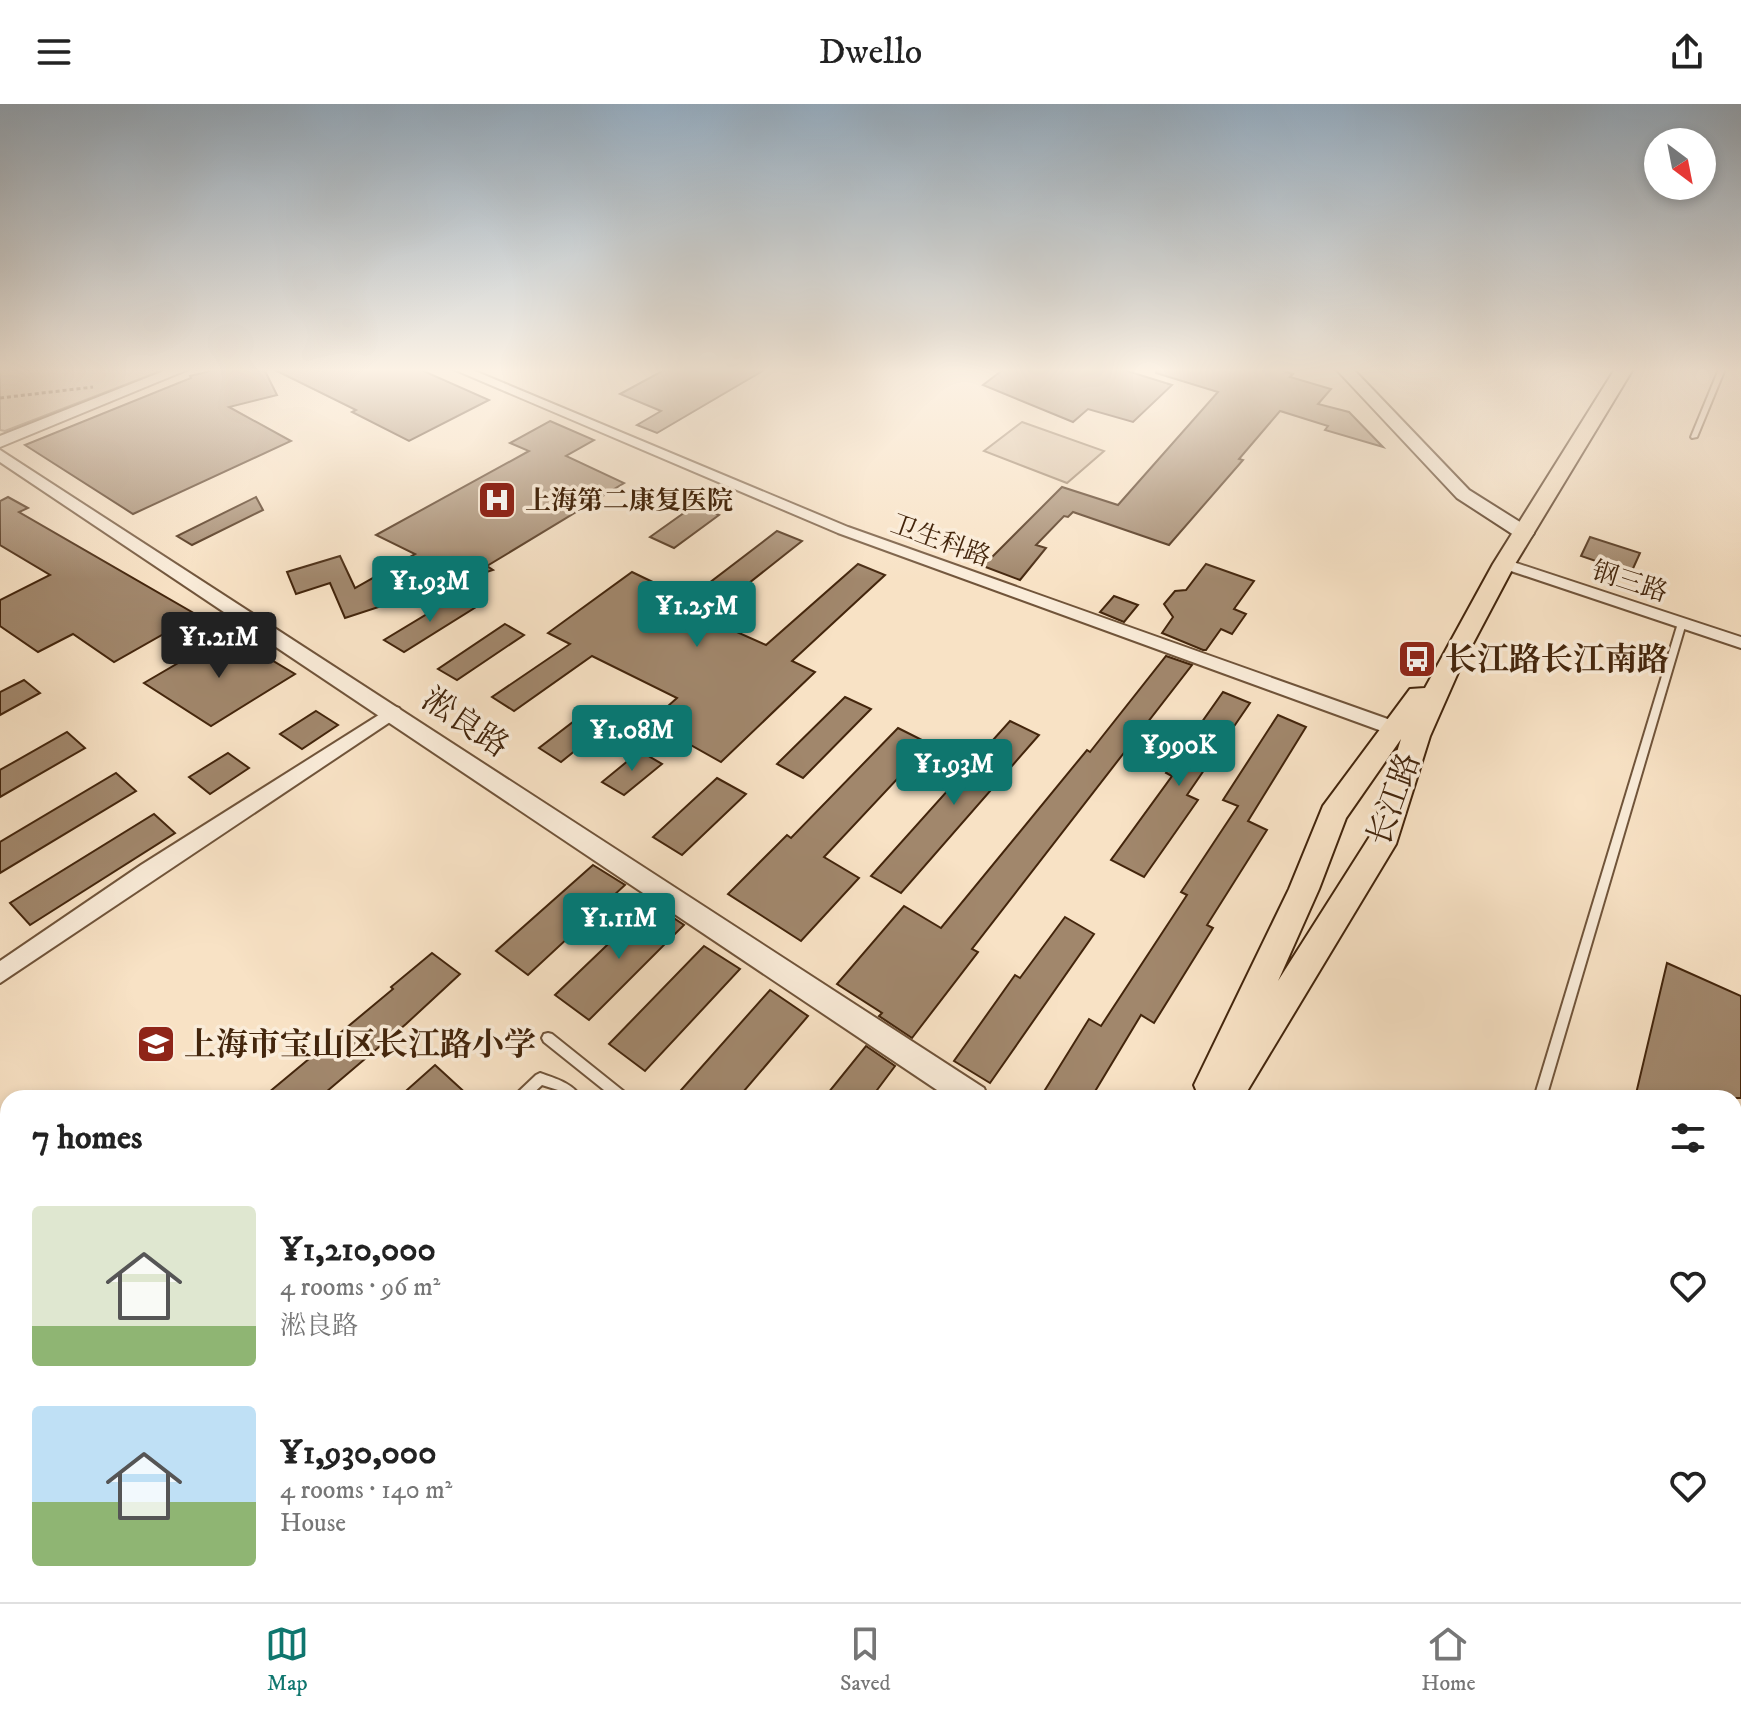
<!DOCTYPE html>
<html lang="en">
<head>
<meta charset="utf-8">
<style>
	:root { --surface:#fff; --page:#f6f6f6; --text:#222; --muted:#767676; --line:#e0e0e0; --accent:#0f766e }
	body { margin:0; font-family:"IM FELL DW Pica","Noto Serif SC",serif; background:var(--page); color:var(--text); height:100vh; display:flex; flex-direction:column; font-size:30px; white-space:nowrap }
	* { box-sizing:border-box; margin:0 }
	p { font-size:26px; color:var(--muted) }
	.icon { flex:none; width:44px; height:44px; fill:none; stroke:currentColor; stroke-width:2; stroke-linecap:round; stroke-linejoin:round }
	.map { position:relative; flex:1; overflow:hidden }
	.drawer { position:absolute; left:0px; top:986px; width:1742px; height:512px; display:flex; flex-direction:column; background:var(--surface); border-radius:24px 24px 0 0; box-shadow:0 4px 12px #0003 }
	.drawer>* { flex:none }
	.needle { width:52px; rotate:148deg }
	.fabs { position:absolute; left:1644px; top:24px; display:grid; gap:16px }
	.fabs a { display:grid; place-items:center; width:72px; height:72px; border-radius:50%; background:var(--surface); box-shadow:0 4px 12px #0003; font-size:40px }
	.price { position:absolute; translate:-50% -68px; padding:0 18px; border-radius:8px; background:var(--accent); color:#fff; font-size:26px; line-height:52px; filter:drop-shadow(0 2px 4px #0008) }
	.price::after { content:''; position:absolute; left:50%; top:48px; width:24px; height:18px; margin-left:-12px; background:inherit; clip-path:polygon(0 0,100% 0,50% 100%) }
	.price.current { background:#222; color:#fff }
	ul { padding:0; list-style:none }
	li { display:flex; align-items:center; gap:24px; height:200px; padding:0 32px }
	li span { display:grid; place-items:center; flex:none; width:224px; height:160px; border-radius:8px; color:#555 }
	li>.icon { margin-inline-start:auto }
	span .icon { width:96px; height:96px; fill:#fffc; stroke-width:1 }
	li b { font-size:34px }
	h2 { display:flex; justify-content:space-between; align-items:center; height:96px; padding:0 32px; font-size:34px }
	header { display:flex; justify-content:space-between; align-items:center; height:104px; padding:0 32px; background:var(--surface); font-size:36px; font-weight:600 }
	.menu { display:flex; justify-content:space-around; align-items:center; height:112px; border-top:2px solid var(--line); background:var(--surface); font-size:22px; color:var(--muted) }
	.menu a { display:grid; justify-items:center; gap:4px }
	.menu .current { color:var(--accent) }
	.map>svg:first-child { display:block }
</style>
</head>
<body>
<header><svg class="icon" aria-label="menu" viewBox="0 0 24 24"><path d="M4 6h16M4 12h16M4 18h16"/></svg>Dwello<svg class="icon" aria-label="share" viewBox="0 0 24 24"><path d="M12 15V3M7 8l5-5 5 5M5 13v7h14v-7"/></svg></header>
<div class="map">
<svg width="1741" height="1498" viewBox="0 0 1741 1498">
	<rect width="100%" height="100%" fill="#f8e2c5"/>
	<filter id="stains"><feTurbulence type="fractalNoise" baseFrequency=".0025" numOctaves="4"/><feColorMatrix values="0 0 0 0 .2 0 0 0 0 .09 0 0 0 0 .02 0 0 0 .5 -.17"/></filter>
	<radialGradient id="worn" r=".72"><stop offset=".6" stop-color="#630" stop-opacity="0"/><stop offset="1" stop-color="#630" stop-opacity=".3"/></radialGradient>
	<g fill="#d9c2a6" stroke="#8e7459" stroke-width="2">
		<path d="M0,265H166L5,327L0,326Z"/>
		<path d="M1022,318L1104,347L1067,379L984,347Z"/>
	</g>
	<g fill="#a1876c" stroke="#43250c" stroke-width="2">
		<path d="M219,265H264L277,291L229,303L291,337L133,410L25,341L191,274L190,272Z"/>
		<path d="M273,265H419L489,296L409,337L352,308L356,306Z"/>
		<path d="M666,265H766L657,329L637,321L661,307L620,290Z"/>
		<path d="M1004,265H1121L1172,281L1133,318L1088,305L1073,318L983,281Z"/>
		<path d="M1156,265H1277L1293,270L1290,273L1331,285L1318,300L1349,308L1383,343L1325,326L1328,322L1280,307L1239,355L1243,356L1169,441L1073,408L1068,413L1064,412L1036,441L1046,444L1020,476L983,462L1062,383L1118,401L1218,288L1156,269Z"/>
		<path d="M550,317L594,336L566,352L624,379L487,462L493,466L462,476L443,464L397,492L400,496L345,514L330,479L296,490L287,468L340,452L355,484L415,450L376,431L529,347L510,339Z"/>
		<path d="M8,393L28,404L19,408L197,511L114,558L73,530L38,548L0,522V496L50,471L0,441V397Z"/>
		<path d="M256,393L263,406L192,441L177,432Z"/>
		<path d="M695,401L719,411L674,444L650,433Z"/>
		<path d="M777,427L802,437L715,506L739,517L730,525L766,541L858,460L885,471L792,557L815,568L721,658L650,618L677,594L592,552L514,607L492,593L570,540L548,529L632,468L688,495Z"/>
		<path d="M1590,433L1640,449L1631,469L1581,452Z"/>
		<path d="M1206,460L1254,477L1234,505L1246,510L1232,530L1221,525L1206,546H1203L1162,529L1173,513L1164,500L1175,487L1186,486Z"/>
		<path d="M457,492L476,503L404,548L384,536Z"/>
		<path d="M1114,492L1138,501L1124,518L1100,508Z"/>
		<path d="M505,520L524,531L457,576L438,565Z"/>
		<path d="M228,530L295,570L211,622L144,579Z"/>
		<path d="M1166,552L1192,561L972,845L978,848L912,934L879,912L882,909L837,880L904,802L941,824L1087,646L1090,648Z"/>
		<path d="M24,576L40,589L0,611V588Z"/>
		<path d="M1223,588L1250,599L1187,691L1198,696L1144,773L1111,756L1172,672L1166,669Z"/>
		<path d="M845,593L871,605L803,674L777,660Z"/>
		<path d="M316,607L338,621L302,645L280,630Z"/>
		<path d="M582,611L603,624L561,658L539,644Z"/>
		<path d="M1278,611L1306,623L1248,717L1267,726L1207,821L1213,824L1154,919L1141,911L1091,994H1040L1089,915L1101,922L1187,791L1181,788L1238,702L1223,696Z"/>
		<path d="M1010,617L1039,631L901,789L871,772Z"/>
		<path d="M898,624L930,640L824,753L859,774L801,837L728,790L787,731L791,734Z"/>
		<path d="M67,628L85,644L0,693V666Z"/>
		<path d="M640,647L662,660L624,691L602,678Z"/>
		<path d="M228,649L249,664L210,690L189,673Z"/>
		<path d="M116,669L136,687L0,769V738Z"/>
		<path d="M717,674L746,690L682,751L653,733Z"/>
		<path d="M154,710L175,729L30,821L10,799Z"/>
		<path d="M593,761L625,781L528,871L496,847Z"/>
		<path d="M651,799L684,821L589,916L555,891Z"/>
		<path d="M1065,813L1094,830L990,979L954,957L1015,871L1020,874Z"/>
		<path d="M704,842L740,865L645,967L609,940Z"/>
		<path d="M432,849L460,870L406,920L319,994H262L393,885L391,883Z"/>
		<path d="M1667,859L1741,892V994H1635Z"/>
		<path d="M770,886L808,912L738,994H674Z"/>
		<path d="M866,942L895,962L871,994H824Z"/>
		<path d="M435,961L471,994H398Z"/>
	</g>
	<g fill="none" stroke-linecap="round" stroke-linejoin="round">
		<g stroke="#70543a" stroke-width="4">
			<g id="service">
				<path d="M1719,265H1725L1697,333L1692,334L1691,333Z"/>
				<path d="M1682,516L1686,519L1546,994H1534L1678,519Z"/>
				<path d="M548,929L552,930L627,990L629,994H614L544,938L542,934L544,930Z"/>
				<path d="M540,969C557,975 572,979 582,994H567L558,986L542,981L528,994H514L516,990L536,971Z"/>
				<path d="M8,1482V1490H16L11,1498H0V1487Z"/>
				<path d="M868,1490H885L881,1498H864Z"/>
				<path d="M1383,1490H1399L1396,1498H1380Z"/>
			</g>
		</g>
		<g stroke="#70543a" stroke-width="4">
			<g id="minor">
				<path d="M453,265H470L848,423L1413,624L1416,629L1407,635L1401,634L838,429Z"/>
				<path d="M1504,455L1741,533V544L1499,463L1496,460Z"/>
				<path d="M393,602L399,604L402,608L399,612L0,879V857L141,761Z"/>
			</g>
		</g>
		<g stroke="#70543a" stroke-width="4">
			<g id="tertiary">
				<path d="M169,265H189L0,343V332Z"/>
				<path d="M0,346L984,984L988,994H949L0,358Z"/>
			</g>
		</g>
		<g stroke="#43250c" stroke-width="4">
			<path id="secondary" d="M1336,265H1353L1469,386L1531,425L1534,429L1531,433H1517L1457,394Z"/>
		</g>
		<g stroke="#43250c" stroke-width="4">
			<g id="primary">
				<path d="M1615,265H1633L1515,460L1460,564L1430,632L1396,740L1243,994L1199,993L1194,981L1289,785L1323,702L1410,585L1425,584L1493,460ZM1401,635L1372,729L1278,877L1319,785L1346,714Z"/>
				<path d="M917,1490H993L990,1498H914Z"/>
			</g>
		</g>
		<path stroke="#43250c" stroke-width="3" stroke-dasharray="4 3" stroke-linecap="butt" d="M0,294L93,283"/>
		<use href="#service" fill="#faecd9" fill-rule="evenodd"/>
		<use href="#minor" fill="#faecd9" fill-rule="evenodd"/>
		<use href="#tertiary" fill="#faecd9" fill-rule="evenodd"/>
		<use href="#secondary" fill="#faecd9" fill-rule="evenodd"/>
		<use href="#primary" fill="#f8e2c5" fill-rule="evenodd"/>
	</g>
	<linearGradient id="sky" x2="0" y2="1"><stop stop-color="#95adc1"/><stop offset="0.56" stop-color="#fcf2e5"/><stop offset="1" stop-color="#fcf2e5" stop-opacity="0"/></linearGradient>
	<rect width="1741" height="475" fill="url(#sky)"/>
	<defs>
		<g id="hospital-square" transform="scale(2)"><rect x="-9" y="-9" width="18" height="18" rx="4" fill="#8f2418" stroke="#faecd9"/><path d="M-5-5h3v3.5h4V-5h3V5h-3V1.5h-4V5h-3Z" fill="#fff"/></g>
		<g id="bus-square" transform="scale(2)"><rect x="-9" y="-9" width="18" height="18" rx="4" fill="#8f2418" stroke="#faecd9"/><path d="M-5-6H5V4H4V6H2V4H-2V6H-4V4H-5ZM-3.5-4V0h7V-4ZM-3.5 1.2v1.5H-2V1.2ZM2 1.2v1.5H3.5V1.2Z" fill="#fff"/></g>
		<g id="school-square" transform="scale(2)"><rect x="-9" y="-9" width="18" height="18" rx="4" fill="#8f2418" stroke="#faecd9"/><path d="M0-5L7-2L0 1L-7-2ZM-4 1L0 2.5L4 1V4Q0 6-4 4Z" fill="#fff"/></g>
	</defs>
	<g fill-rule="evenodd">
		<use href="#hospital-square" x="497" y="396"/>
		<use href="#bus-square" x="1417" y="555"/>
		<use href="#school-square" x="156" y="940"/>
	</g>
	<g text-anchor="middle" stroke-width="7" stroke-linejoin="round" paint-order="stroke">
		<g font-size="26" font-weight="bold" fill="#43250c" stroke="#faecd9" text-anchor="start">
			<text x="525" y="405">上海第二康复医院</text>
		</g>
		<g font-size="26" fill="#43250c" stroke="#faecd9">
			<text transform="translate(941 436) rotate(20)" y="9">卫生科路</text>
			<text transform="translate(1630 477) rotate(18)" y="9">钢三路</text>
		</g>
		<g font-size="32" font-weight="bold" fill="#43250c" stroke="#faecd9" text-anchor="start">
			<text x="1445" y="566">长江路长江南路</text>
			<text x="184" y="951">上海市宝山区长江路小学</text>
		</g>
		<g font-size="32" fill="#43250c" stroke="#faecd9">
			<text transform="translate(466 618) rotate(34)" y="11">淞良路</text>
			<text transform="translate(1393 695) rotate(-70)" y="11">长江路</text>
		</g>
	</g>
	<rect width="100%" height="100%" filter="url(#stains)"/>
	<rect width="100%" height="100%" fill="url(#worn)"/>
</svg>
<div class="fabs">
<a><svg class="needle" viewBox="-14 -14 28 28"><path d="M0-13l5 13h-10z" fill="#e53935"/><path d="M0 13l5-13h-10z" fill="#767676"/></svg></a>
</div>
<b class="price" style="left:430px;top:520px">¥1.93M</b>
<b class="price" style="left:697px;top:545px">¥1.25M</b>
<b class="price current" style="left:219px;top:576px">¥1.21M</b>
<b class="price" style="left:632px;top:669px">¥1.08M</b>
<b class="price" style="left:1179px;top:684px">¥990K</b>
<b class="price" style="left:954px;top:703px">¥1.93M</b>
<b class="price" style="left:619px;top:857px">¥1.11M</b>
<section class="drawer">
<h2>7 homes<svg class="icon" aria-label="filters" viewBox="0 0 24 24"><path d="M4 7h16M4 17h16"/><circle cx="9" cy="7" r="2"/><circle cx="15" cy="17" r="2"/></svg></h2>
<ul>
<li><span style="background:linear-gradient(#dfe7d0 75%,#8fb573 0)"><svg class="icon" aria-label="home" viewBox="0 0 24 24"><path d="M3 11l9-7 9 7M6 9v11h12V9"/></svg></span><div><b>¥1,210,000</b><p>4 rooms · 96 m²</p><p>淞良路</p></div><svg class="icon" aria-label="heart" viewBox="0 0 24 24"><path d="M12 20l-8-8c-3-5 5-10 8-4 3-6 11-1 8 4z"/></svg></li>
<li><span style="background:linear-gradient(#bfe0f5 60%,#8fb573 0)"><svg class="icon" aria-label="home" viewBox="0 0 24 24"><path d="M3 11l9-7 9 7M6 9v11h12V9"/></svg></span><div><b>¥1,930,000</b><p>4 rooms · 140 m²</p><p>House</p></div><svg class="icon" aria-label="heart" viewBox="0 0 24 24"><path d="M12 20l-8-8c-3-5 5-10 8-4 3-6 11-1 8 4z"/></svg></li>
</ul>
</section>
</div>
<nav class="menu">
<a class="current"><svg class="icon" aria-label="map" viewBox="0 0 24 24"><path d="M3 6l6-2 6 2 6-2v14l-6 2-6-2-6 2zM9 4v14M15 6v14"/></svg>Map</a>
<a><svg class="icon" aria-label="saved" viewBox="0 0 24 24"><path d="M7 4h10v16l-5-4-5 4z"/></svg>Saved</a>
<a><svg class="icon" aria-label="home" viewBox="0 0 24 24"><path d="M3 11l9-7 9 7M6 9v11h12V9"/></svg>Home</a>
</nav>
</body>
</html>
